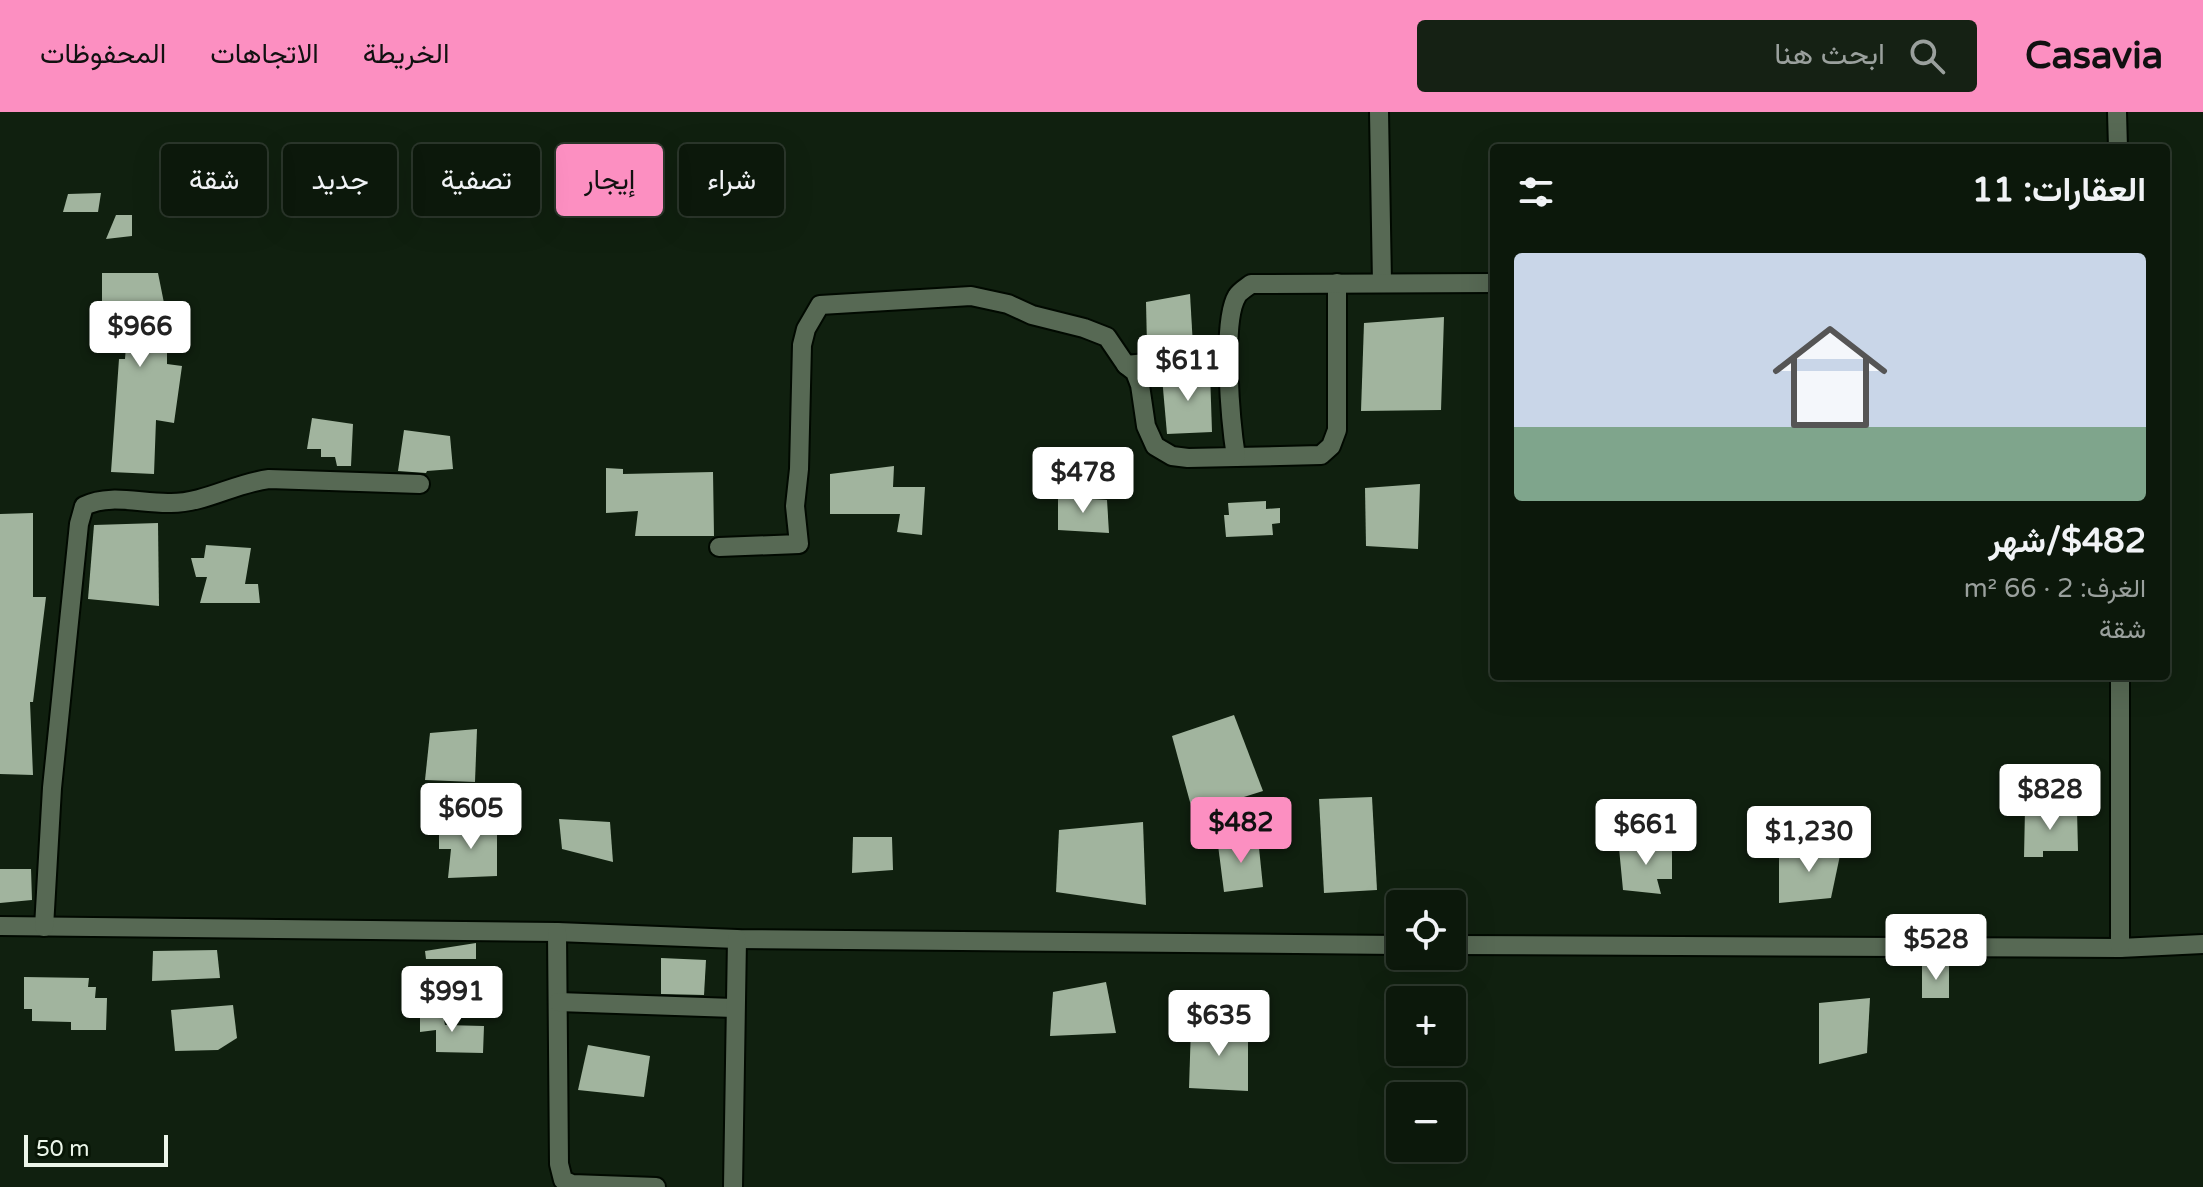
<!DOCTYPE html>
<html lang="ar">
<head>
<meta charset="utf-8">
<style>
	:root { --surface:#0c180b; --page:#152114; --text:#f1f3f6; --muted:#9aa09d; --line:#2c372c; --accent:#fc8fc1 }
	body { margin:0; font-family:"Varela Round",Vazirmatn,sans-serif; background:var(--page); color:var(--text); direction:rtl; height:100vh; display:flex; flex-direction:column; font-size:30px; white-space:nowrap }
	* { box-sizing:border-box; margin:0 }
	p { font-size:26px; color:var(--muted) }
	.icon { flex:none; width:44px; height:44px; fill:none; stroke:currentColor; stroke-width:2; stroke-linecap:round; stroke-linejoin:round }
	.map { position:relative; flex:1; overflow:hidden; direction:ltr }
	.details { position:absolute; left:1490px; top:32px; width:680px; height:536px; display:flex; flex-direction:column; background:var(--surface); border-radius:8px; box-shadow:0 8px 32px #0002,0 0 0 2px var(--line); direction:rtl }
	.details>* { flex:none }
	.banner { position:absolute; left:24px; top:32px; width:760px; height:72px; direction:rtl; display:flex; gap:16px }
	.tools { position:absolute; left:1386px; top:778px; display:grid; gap:16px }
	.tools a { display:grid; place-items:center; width:80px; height:80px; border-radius:8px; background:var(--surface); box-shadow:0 8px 32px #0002,0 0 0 2px var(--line); font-size:40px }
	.scale { position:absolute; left:24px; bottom:20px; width:144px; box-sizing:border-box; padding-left:8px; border:4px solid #ecf6ea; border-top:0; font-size:22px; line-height:28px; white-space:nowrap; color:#ecf6ea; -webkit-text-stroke:6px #081606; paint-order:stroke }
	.price { position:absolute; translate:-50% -68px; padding:0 18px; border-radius:8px; background:#fff; color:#222; font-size:26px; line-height:52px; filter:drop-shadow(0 2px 4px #0008) }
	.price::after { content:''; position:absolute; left:50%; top:48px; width:24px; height:18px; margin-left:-12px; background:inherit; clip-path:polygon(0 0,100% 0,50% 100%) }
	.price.current { background:var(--accent); color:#111 }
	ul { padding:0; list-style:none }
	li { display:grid; align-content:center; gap:16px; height:424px; padding:0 24px }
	li span { display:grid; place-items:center; height:248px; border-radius:8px; color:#555 }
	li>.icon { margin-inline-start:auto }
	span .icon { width:144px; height:144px; fill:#fffc; stroke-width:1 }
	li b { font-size:34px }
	h2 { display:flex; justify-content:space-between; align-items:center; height:96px; padding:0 24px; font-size:34px }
	.tag { padding:0 28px; border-radius:8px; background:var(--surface); box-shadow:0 8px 32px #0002,0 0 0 2px var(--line); font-size:28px; line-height:72px }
	.tag.current { background:var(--accent); color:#111 }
	header { display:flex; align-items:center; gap:48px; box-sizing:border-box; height:112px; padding:0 40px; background:var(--accent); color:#111 }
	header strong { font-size:38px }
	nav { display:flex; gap:44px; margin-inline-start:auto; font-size:28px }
	.search { width:560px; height:72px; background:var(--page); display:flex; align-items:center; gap:20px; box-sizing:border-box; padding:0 28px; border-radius:8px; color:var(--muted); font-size:30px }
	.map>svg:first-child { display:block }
</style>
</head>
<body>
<header>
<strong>Casavia</strong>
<div class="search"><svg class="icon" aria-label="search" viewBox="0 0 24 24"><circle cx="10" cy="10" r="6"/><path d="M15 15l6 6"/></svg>ابحث هنا</div>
<nav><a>الخريطة</a><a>الاتجاهات</a><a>المحفوظات</a></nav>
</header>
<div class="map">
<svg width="2203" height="1075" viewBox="0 0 2203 1075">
	<rect width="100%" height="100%" fill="#10200f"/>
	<g fill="#a1b49e">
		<path d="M101,81L98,100H63L68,82Z"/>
		<path d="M116,103H132V124L106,127Z"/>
		<path d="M102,161H158L170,221H167V252L182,254L174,311L156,308L154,362L111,360L119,247H125L128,207L102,205Z"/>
		<path d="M1190,182L1193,234H1147L1146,190Z"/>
		<path d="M1444,205L1441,298L1361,299L1364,211Z"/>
		<path d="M1210,260L1212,320L1167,322L1162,265Z"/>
		<path d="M312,306L353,312L351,354H337L335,345H321V337H307Z"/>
		<path d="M404,318L450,324L453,357L427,359L426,361L398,359Z"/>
		<path d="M894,354L893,375H925L922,423L897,420L900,402H830V362Z"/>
		<path d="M606,356L623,357V362L713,360L714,424H635L638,399L606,401Z"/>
		<path d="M1420,372L1418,437L1366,434L1365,376Z"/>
		<path d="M1058,385L1107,388L1109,421L1058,418Z"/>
		<path d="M1266,389V397L1280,396V411L1272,412L1273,423L1226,425L1224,403H1229L1228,391Z"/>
		<path d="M33,401V485H46L33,590H30L33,663L0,662V402Z"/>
		<path d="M158,411L159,494L88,487L94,413Z"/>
		<path d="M206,433L251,436L245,472H258L260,491H200L207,465H196L191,446H204Z"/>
		<path d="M1234,603L1263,679L1193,701L1172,624Z"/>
		<path d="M477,617L475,670L425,668L430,621Z"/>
		<path d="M1372,685L1377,778L1324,781L1319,687Z"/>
		<path d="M2025,697L2077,698L2078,739H2043V745H2024Z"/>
		<path d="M559,707L610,710L613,750L562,737Z"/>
		<path d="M1143,710L1146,793L1056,780L1059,718Z"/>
		<path d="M497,713V764L448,766L451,737H439V717Z"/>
		<path d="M853,725H892L893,758L852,761Z"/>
		<path d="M1258,726L1263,775L1224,780L1218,733Z"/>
		<path d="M1843,729L1831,786L1779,791V744Z"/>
		<path d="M1672,730V767H1657L1661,782L1623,778L1619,736Z"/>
		<path d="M0,757H31L32,788L0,791Z"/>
		<path d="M476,831V847H426L425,839Z"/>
		<path d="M217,838L220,866L152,869L153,839Z"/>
		<path d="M661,846L706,848L704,883L661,882Z"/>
		<rect x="1922" y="853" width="27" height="33"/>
		<path d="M24,865L89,866L88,875H96L95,886H107L106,918H71V910L32,909V897H24Z"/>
		<path d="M1106,870L1116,921L1050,924L1053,880Z"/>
		<path d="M1870,886L1867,941L1819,952V891Z"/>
		<path d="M233,893L237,926L218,938L175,939L171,898Z"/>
		<path d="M420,898L442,899L445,913L484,914L483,941L436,940V918L420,920Z"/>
		<path d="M1191,915H1248V979L1189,976Z"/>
		<path d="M588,933L650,944L644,985L578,978Z"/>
	</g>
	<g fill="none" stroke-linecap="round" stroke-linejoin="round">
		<g stroke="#010900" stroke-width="22">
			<g id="street">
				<path d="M1379,0L1382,171"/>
				<path d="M2117,0L2118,36"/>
				<path d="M1126,253L1228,243"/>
				<path d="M1236,345L1321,343L1331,334L1337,318V171"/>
				<path d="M719,435L799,432L795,394L799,357L802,233L806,217L820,193L971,184L1008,192L1032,203L1084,216L1107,225L1126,253L1135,260L1140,273L1146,314L1155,334L1172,344L1188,346L1236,345C1231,313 1221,210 1237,184C1239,180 1247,175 1251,172L1494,171"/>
				<path d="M0,814L557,820L737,827L1400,833"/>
				<path d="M44,815L52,676L79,412L84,394C111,381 141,392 171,391C205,391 235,371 269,367L420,372"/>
				<path d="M557,820L559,1052L563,1068L572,1072L656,1075"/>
				<path d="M1452,833L2120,836L2203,832"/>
				<path d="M2120,836V564"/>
				<path d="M558,890L734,896"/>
				<path d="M733,1075L737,827"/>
			</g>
		</g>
		<use href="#street" stroke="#576954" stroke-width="18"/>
	</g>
</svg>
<div class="tools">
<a><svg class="icon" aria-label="locate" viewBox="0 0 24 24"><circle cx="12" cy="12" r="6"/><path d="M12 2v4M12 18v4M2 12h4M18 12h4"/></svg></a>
<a>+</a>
<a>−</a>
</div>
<div class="scale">50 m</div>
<b class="price" style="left:140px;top:257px">$966</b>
<b class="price" style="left:1188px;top:291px">$611</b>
<b class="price" style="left:1083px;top:403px">$478</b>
<b class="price" style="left:2050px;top:720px">$828</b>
<b class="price" style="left:471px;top:739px">$605</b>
<b class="price current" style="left:1241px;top:753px">$482</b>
<b class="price" style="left:1646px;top:755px">$661</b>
<b class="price" style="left:1809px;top:762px">$1,230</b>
<b class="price" style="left:1936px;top:870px">$528</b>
<b class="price" style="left:452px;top:922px">$991</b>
<b class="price" style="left:1219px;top:946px">$635</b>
<div class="banner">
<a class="tag">شراء</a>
<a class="tag current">إيجار</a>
<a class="tag">تصفية</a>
<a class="tag">جديد</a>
<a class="tag">شقة</a>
</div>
<section class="details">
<h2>العقارات: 11<svg class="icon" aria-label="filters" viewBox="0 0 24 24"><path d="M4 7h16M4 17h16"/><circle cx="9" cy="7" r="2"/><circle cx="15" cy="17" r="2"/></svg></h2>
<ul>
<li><span style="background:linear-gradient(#c9d6e8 70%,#7fa58c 0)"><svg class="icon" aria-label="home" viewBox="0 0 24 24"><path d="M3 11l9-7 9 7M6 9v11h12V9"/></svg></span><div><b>$482/شهر</b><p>الغرف: 2 · 66 m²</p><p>شقة</p></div></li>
</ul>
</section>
</div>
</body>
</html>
